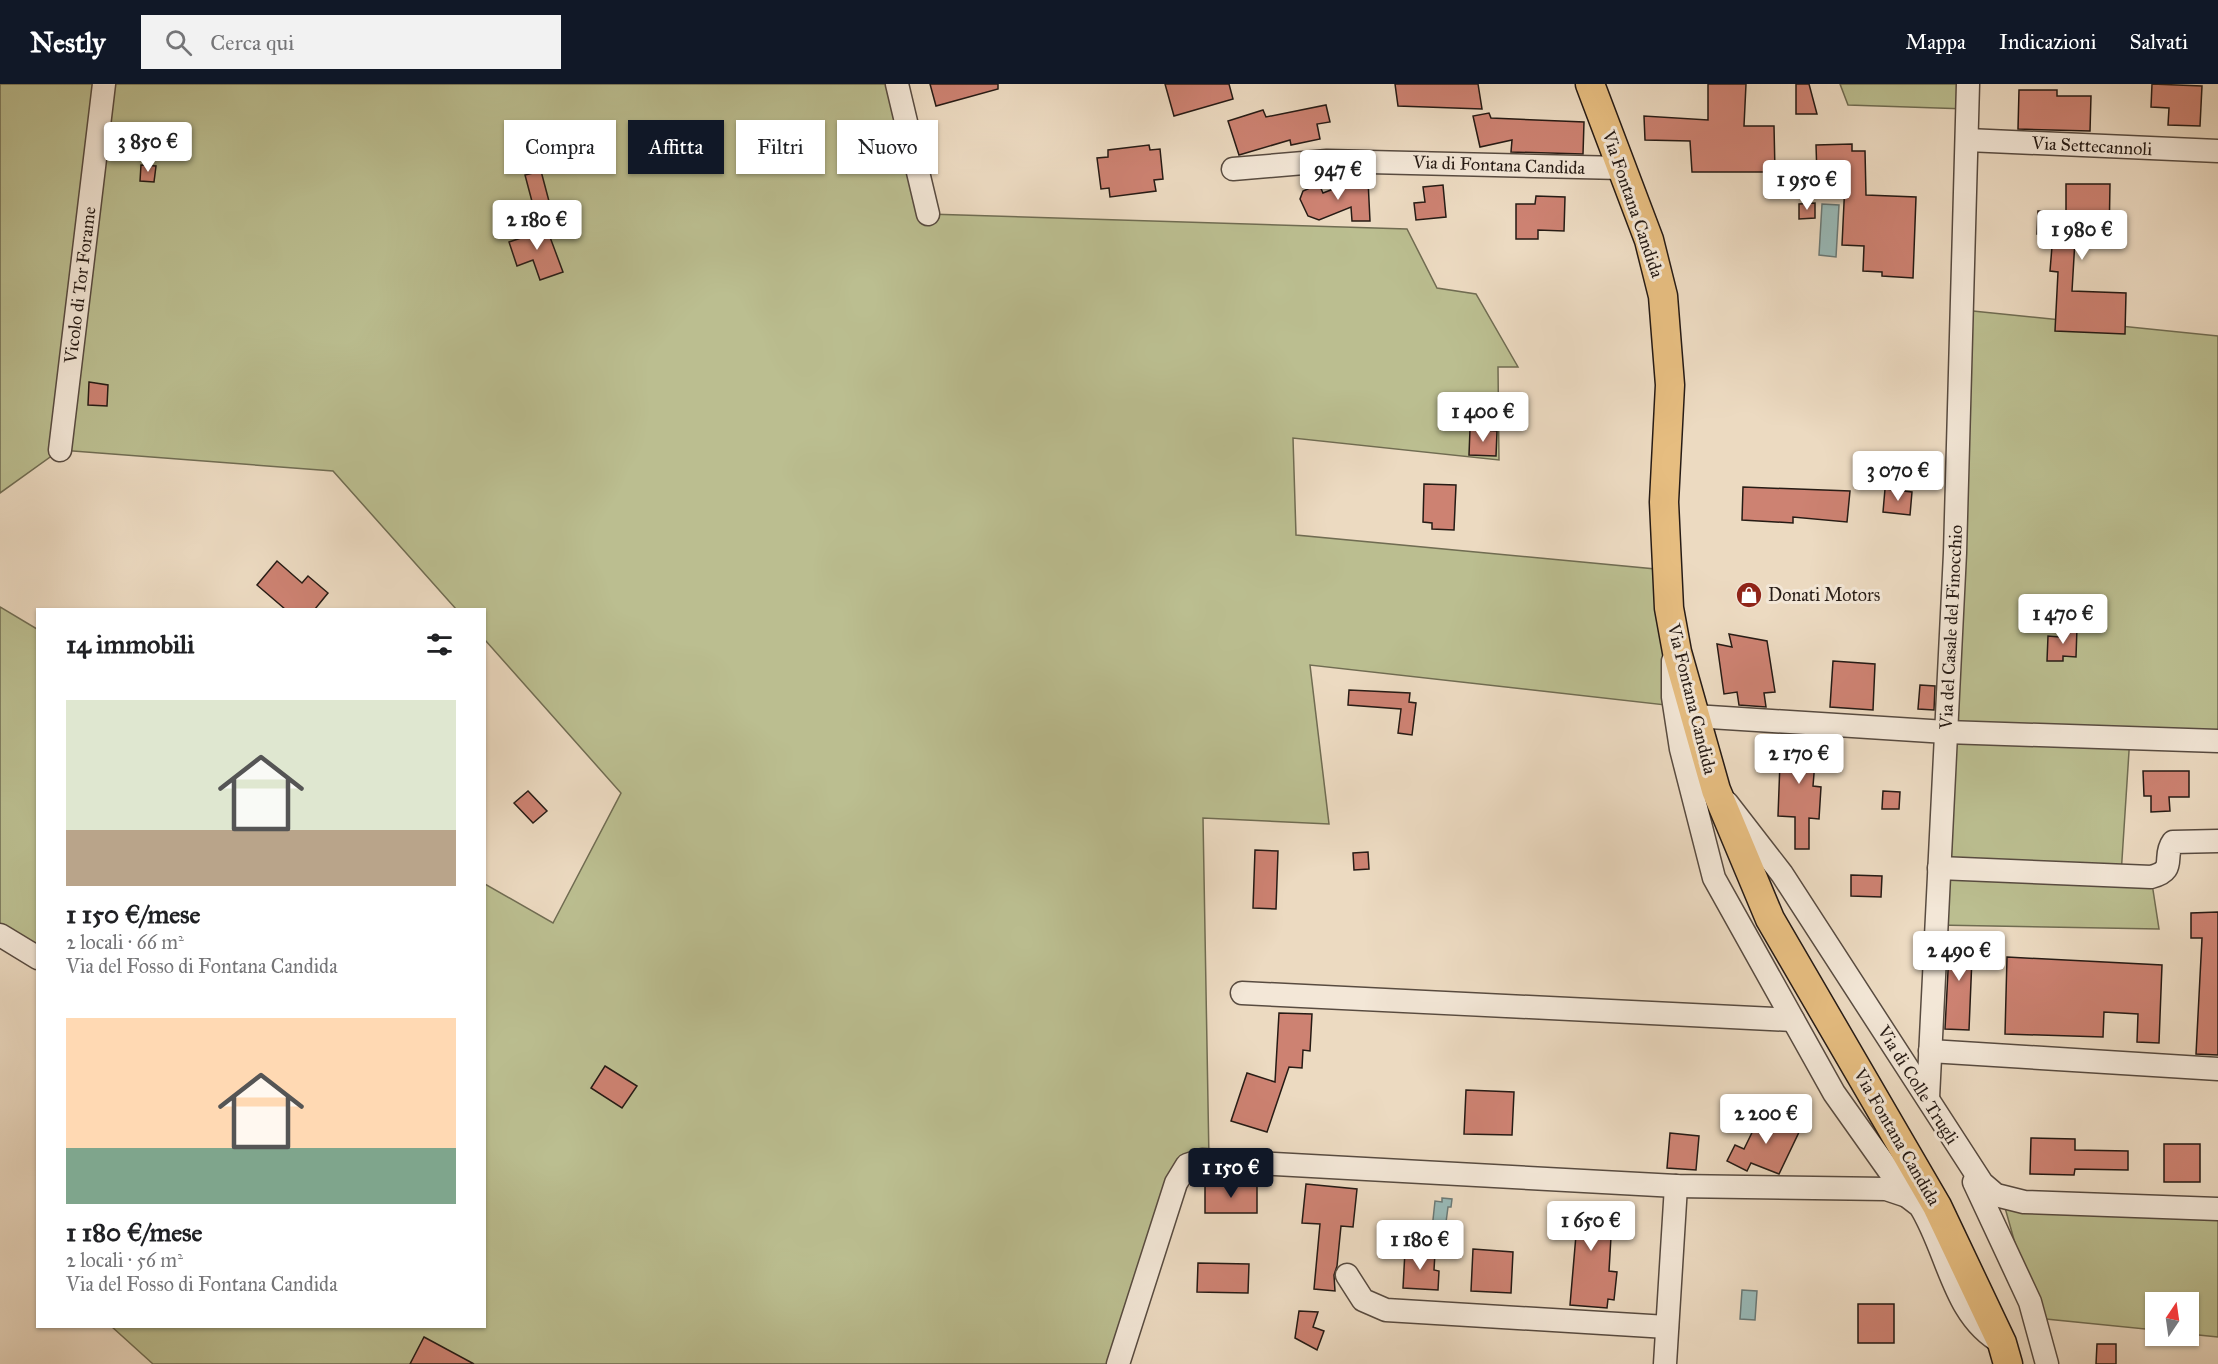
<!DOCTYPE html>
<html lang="it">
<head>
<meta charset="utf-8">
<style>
	:root { --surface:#fff; --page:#f2f2f2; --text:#202124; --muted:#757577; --accent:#111827 }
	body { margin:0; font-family:"IM FELL Great Primer",serif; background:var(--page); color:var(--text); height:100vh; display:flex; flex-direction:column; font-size:22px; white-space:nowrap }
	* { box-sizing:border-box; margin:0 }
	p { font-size:20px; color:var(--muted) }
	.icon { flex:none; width:33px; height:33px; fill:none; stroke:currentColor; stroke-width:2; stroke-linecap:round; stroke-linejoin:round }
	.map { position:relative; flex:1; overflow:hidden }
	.details { position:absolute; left:36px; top:524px; width:450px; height:720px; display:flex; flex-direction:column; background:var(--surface); border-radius:0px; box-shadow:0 2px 4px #0004 }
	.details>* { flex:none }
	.guide { position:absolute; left:504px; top:36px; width:570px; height:54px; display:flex; gap:12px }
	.needle { width:39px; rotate:13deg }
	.controls { position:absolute; left:2145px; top:1208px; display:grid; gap:12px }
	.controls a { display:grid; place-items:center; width:54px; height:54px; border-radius:0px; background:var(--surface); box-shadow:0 2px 4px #0004; font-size:30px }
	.price { position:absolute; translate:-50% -51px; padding:0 14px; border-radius:6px; background:#fff; color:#222; font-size:20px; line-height:39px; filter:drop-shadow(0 2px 3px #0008) }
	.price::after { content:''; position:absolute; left:50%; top:36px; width:18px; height:14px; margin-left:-9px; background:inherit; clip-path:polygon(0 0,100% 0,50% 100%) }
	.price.selected { background:var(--accent); color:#fff }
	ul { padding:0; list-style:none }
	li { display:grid; align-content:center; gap:12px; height:318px; padding:0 30px }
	li span { display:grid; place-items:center; height:186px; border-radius:0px; color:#555 }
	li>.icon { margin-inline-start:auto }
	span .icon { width:108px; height:108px; fill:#fffc; stroke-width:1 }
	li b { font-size:26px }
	h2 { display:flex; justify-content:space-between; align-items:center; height:72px; padding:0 30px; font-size:26px }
	.chip { padding:0 21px; border-radius:0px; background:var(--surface); box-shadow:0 2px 4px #0004; font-size:21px; line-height:54px }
	.chip.selected { background:var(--accent); color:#fff }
	header { display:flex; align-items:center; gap:36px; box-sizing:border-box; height:84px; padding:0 30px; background:var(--accent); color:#fff }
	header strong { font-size:28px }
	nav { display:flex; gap:33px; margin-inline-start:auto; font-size:21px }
	.search { width:420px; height:54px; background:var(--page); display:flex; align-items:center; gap:15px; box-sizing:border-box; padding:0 21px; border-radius:0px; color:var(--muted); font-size:22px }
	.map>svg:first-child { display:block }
</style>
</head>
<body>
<header>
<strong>Nestly</strong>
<div class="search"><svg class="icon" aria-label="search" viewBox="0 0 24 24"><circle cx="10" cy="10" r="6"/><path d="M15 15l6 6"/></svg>Cerca qui</div>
<nav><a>Mappa</a><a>Indicazioni</a><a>Salvati</a></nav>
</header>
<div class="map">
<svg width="2218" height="1280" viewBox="0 0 2218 1280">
	<rect width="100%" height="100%" fill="#ecdac1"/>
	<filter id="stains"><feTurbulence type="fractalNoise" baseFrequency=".00333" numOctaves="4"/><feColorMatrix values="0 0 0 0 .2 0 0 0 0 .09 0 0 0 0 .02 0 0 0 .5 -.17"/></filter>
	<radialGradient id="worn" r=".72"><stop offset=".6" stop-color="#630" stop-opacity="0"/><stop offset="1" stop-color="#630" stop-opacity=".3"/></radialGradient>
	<g fill="#bbbe90" stroke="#706c52" stroke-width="1.5">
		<path d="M0,0H897L928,130L1407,145L1437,204L1476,210L1518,283H1498L1499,376L1293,354L1296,451L1666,486L1692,624L1310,581L1329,740L1203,734L1209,1076L1191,1079L1118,1280H153L111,1242H484L485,800L553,839L621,709L485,556L484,525H456L333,387L60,366L0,409Z"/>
		<path d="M1840,0H1968L1967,25L1848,21Z"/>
		<path d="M1963,226L2218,252V652H2130L2121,791L2151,793L2159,845L1936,841Z"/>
		<path d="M0,523L37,545V874L0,851Z"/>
		<path d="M2002,1113L2218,1125V1253L2189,1250L2188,1218H2156L2155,1246L2036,1234Z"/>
	</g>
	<g fill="#99bab8" stroke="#6b7a77" stroke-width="1.5">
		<path d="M1822,120L1839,121L1836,173L1819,171Z"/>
		<path d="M1442,1114L1452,1115L1451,1123H1448L1445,1146L1432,1145L1435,1117L1442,1118Z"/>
		<path d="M1742,1206L1757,1207L1755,1236L1740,1235Z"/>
	</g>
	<g fill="#cd8272" stroke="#261b15" stroke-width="1.5">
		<path d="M930,0H998V5L936,22Z"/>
		<path d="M1165,0H1229L1233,15L1174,32Z"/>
		<path d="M1395,0H1478L1482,25L1398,22Z"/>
		<path d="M1708,0H1746L1744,42H1774L1775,88H1692L1690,57L1645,56L1644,32L1708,36Z"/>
		<path d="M1796,0H1809L1817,30H1796Z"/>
		<path d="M2152,0L2202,2L2200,42L2168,41L2169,24L2151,23Z"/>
		<path d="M2019,6H2057V12H2091L2090,47L2018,45Z"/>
		<path d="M1326,21L1330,38L1317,40L1320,55L1291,61L1290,56L1239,71L1228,37L1263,26L1266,33Z"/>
		<path d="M1489,29L1491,34L1584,38L1583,70L1511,68L1512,56L1480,63L1473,32Z"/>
		<path d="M1852,60V67H1865L1866,111L1916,113L1913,194L1882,192V188L1863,187L1864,162L1842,161L1845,98H1822V91H1817L1816,61Z"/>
		<path d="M1149,61L1150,66L1160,65L1163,95L1154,96L1156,107L1110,113L1109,104L1101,105L1097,74L1108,73V66Z"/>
		<path d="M141,81L156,82L154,98L140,97Z"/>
		<path d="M541,87L550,121L534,125L525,91Z"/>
		<path d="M1368,96L1370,137H1352L1351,123L1319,136L1308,132L1300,115L1303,107L1319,100L1323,109L1354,97Z"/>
		<path d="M2066,100H2110L2109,157L2075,156L2072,207L2126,209L2125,250L2055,247L2058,188L2050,187L2053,150H2037L2038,127L2066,128Z"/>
		<path d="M1443,101L1446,133L1416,136L1414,119L1425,118L1423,103Z"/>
		<path d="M1536,112L1565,113L1564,147L1538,146V155H1516V120H1535Z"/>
		<path d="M1815,119V134L1799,135V120Z"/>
		<path d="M544,137L563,188L540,196L533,176L517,182L509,158L527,152L524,144Z"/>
		<path d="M89,298L108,301L107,322L88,321Z"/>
		<path d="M1470,345L1497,347L1496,372L1469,371Z"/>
		<path d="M1424,400L1456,401L1454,446L1432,445V439L1423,438Z"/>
		<path d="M1743,403L1850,407L1847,438L1793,433V439L1742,436Z"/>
		<path d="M1885,405L1912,408L1910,431L1883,428Z"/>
		<path d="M277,477L302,499L308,492L328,509L315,525H285L257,501Z"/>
		<path d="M2059,543H2077L2076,573L2063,572V577H2047L2048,552L2059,553Z"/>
		<path d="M1729,550L1767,557L1775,608L1764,609L1766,623L1739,621L1737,608L1724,610L1717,560L1732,563Z"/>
		<path d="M1833,577L1875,580L1873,626L1830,623Z"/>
		<path d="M1920,601L1935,602L1934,626L1918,625Z"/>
		<path d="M1349,606L1410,609L1409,618L1416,619L1412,651L1398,649L1401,625L1348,621Z"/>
		<path d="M1781,651L1817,653L1813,702L1821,703L1819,735L1809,734V765H1795V733L1778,732Z"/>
		<path d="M2143,687H2189V713H2169L2170,727L2151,728V712H2144Z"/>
		<path d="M528,707L547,727L533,739L514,719Z"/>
		<path d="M1883,707L1900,708L1899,725H1882Z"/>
		<path d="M1255,766L1278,767L1276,825L1253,824Z"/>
		<path d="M1368,768L1369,785L1354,786L1353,769Z"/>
		<path d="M1851,791L1882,792L1881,813L1851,812Z"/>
		<path d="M2218,828V971L2196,970L2202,854H2191V829Z"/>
		<path d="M1950,849L1973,850L1969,946L1945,945Z"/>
		<path d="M2007,873L2162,881L2159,959L2137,958L2138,930L2104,928L2103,953L2005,950Z"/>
		<path d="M1279,929L1312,930L1310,967L1303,966L1302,984L1289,983L1267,1048L1231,1037L1247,989L1275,998Z"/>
		<path d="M605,982L637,1002L622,1024L591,1004Z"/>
		<path d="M1466,1006L1514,1008L1512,1051L1464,1050Z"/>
		<path d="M1762,1028L1800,1046L1779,1090L1751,1079L1747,1087L1727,1077L1735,1061L1744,1065Z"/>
		<path d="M1670,1049L1699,1052L1696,1086L1667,1084Z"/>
		<path d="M2031,1054L2075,1055V1066L2128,1067V1086L2075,1085L2074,1091L2030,1090Z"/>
		<rect x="2164" y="1060" width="36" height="38"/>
		<path d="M1306,1100L1357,1105L1353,1143L1341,1142L1337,1182L1334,1191L1335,1207L1314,1205L1320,1140L1302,1139Z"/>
		<rect x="1205" y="1101" width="52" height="28"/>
		<path d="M1562,1118L1616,1121L1615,1153H1611L1609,1187L1617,1188L1614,1216L1608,1215L1607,1224L1570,1221L1576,1151L1560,1150Z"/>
		<path d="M1473,1165L1513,1168L1511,1209L1471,1207Z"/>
		<path d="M1405,1167L1435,1169L1434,1186L1439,1187L1438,1206L1403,1204Z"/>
		<path d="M1198,1179L1249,1180L1248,1209L1197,1208Z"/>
		<rect x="1858" y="1220" width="36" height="39"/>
		<path d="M1299,1227L1318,1228L1313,1243L1324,1247L1317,1266L1295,1254Z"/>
		<path d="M424,1253L474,1280H410Z"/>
		<path d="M2097,1260H2116V1280H2096Z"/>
	</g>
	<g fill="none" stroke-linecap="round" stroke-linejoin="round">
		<g stroke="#584b40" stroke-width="25">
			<g id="minor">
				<path d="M897,0L928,130"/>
				<path d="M1967,56L2218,67"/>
				<path d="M1233,85L1327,77L1622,84"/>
				<path d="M60,366L104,0"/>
				<path d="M1673,577V613L1681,665L1714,794L1834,1009L1907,1112"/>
				<path d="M1694,632L1946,648L2218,657"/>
				<path d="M1727,719L1782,790L1982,1099L1996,1111L2024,1118L2218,1125"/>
				<path d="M1939,784L2151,793C2178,786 2162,773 2173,758L2218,757"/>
				<path d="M0,851L38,874"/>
				<path d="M1242,909L1793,936"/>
				<path d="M1930,967L2218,985"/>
				<path d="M1928,1014L1955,469L1968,0"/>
				<path d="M1974,1098L2030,1218L2047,1280"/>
				<path d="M1347,1191L1363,1216L1386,1226L1667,1243"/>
				<path d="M1118,1280L1176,1099L1187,1081L1202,1076L1676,1102L1886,1105L1907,1112L1920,1122C1948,1166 1953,1233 2002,1259"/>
				<path d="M1665,1280L1676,1102"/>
			</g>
		</g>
		<g stroke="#261b15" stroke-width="31">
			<path id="major" d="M1590,0L1649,156L1663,212L1670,301L1664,418L1669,524L1677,568L1716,706L1770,835L1937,1122L2002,1259L2008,1280"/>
		</g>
		<use href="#minor" stroke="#f3e7d7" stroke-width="22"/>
		<use href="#major" stroke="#e6bd80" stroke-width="28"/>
	</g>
	<defs>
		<g id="shop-disc" transform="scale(1.35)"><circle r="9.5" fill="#8f2418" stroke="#f3e7d7"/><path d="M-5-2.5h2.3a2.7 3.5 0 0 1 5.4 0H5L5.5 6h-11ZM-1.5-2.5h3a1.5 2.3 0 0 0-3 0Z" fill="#fff"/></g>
	</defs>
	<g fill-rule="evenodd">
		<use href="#shop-disc" x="1749" y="511"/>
	</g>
	<g text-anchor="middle" stroke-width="6" stroke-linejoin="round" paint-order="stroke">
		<g font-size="18" fill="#261b15" stroke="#f3e7d7">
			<text transform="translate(2092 62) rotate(3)" y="6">Via Settecannoli</text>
			<text transform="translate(1499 81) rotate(2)" y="6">Via di Fontana Candida</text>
			<text transform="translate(1633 120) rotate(71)" y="6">Via Fontana Candida</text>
			<text transform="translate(80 201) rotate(-83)" y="6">Vicolo di Tor Forame</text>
			<text transform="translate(1951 543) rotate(-87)" y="6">Via del Casale del Finocchio</text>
			<text transform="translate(1692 615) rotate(76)" y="6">Via Fontana Candida</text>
			<text transform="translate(1918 1001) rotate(58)" y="6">Via di Colle Trugli</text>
			<text transform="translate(1897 1053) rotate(60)" y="6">Via Fontana Candida</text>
		</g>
		<g font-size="18" fill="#261b15" stroke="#f3e7d7" text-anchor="start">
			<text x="1768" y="517">Donati Motors</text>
		</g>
	</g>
	<rect width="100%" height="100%" filter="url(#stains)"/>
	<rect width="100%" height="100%" fill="url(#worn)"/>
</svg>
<div class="controls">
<a><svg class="needle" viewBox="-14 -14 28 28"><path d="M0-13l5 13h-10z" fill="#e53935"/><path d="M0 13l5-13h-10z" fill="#757577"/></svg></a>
</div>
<b class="price" style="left:148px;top:89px">3 850 €</b>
<b class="price" style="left:1338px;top:117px">947 €</b>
<b class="price" style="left:1807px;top:127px">1 950 €</b>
<b class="price" style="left:537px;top:167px">2 180 €</b>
<b class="price" style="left:2082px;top:177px">1 980 €</b>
<b class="price" style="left:1483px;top:359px">1 400 €</b>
<b class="price" style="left:1898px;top:418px">3 070 €</b>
<b class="price" style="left:2063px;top:561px">1 470 €</b>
<b class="price" style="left:1799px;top:701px">2 170 €</b>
<b class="price" style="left:1959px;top:898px">2 490 €</b>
<b class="price" style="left:1766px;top:1061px">2 200 €</b>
<b class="price selected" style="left:1231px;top:1115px">1 150 €</b>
<b class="price" style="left:1591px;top:1168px">1 650 €</b>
<b class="price" style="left:1420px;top:1187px">1 180 €</b>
<div class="guide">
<a class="chip">Compra</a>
<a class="chip selected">Affitta</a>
<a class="chip">Filtri</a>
<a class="chip">Nuovo</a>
</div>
<section class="details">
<h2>14 immobili<svg class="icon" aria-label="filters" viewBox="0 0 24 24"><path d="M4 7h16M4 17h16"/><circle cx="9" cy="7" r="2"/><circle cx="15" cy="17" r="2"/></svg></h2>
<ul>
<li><span style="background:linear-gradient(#dfe7d0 70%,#b9a48a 0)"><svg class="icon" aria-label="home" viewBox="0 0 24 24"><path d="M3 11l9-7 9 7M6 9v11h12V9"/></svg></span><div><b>1 150 €/mese</b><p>2 locali · 66 m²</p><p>Via del Fosso di Fontana Candida</p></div></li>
<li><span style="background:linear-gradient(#ffd9b3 70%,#7fa58c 0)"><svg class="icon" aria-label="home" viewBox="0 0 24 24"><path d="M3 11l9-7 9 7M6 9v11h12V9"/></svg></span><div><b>1 180 €/mese</b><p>2 locali · 56 m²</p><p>Via del Fosso di Fontana Candida</p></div></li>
</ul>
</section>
</div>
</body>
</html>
